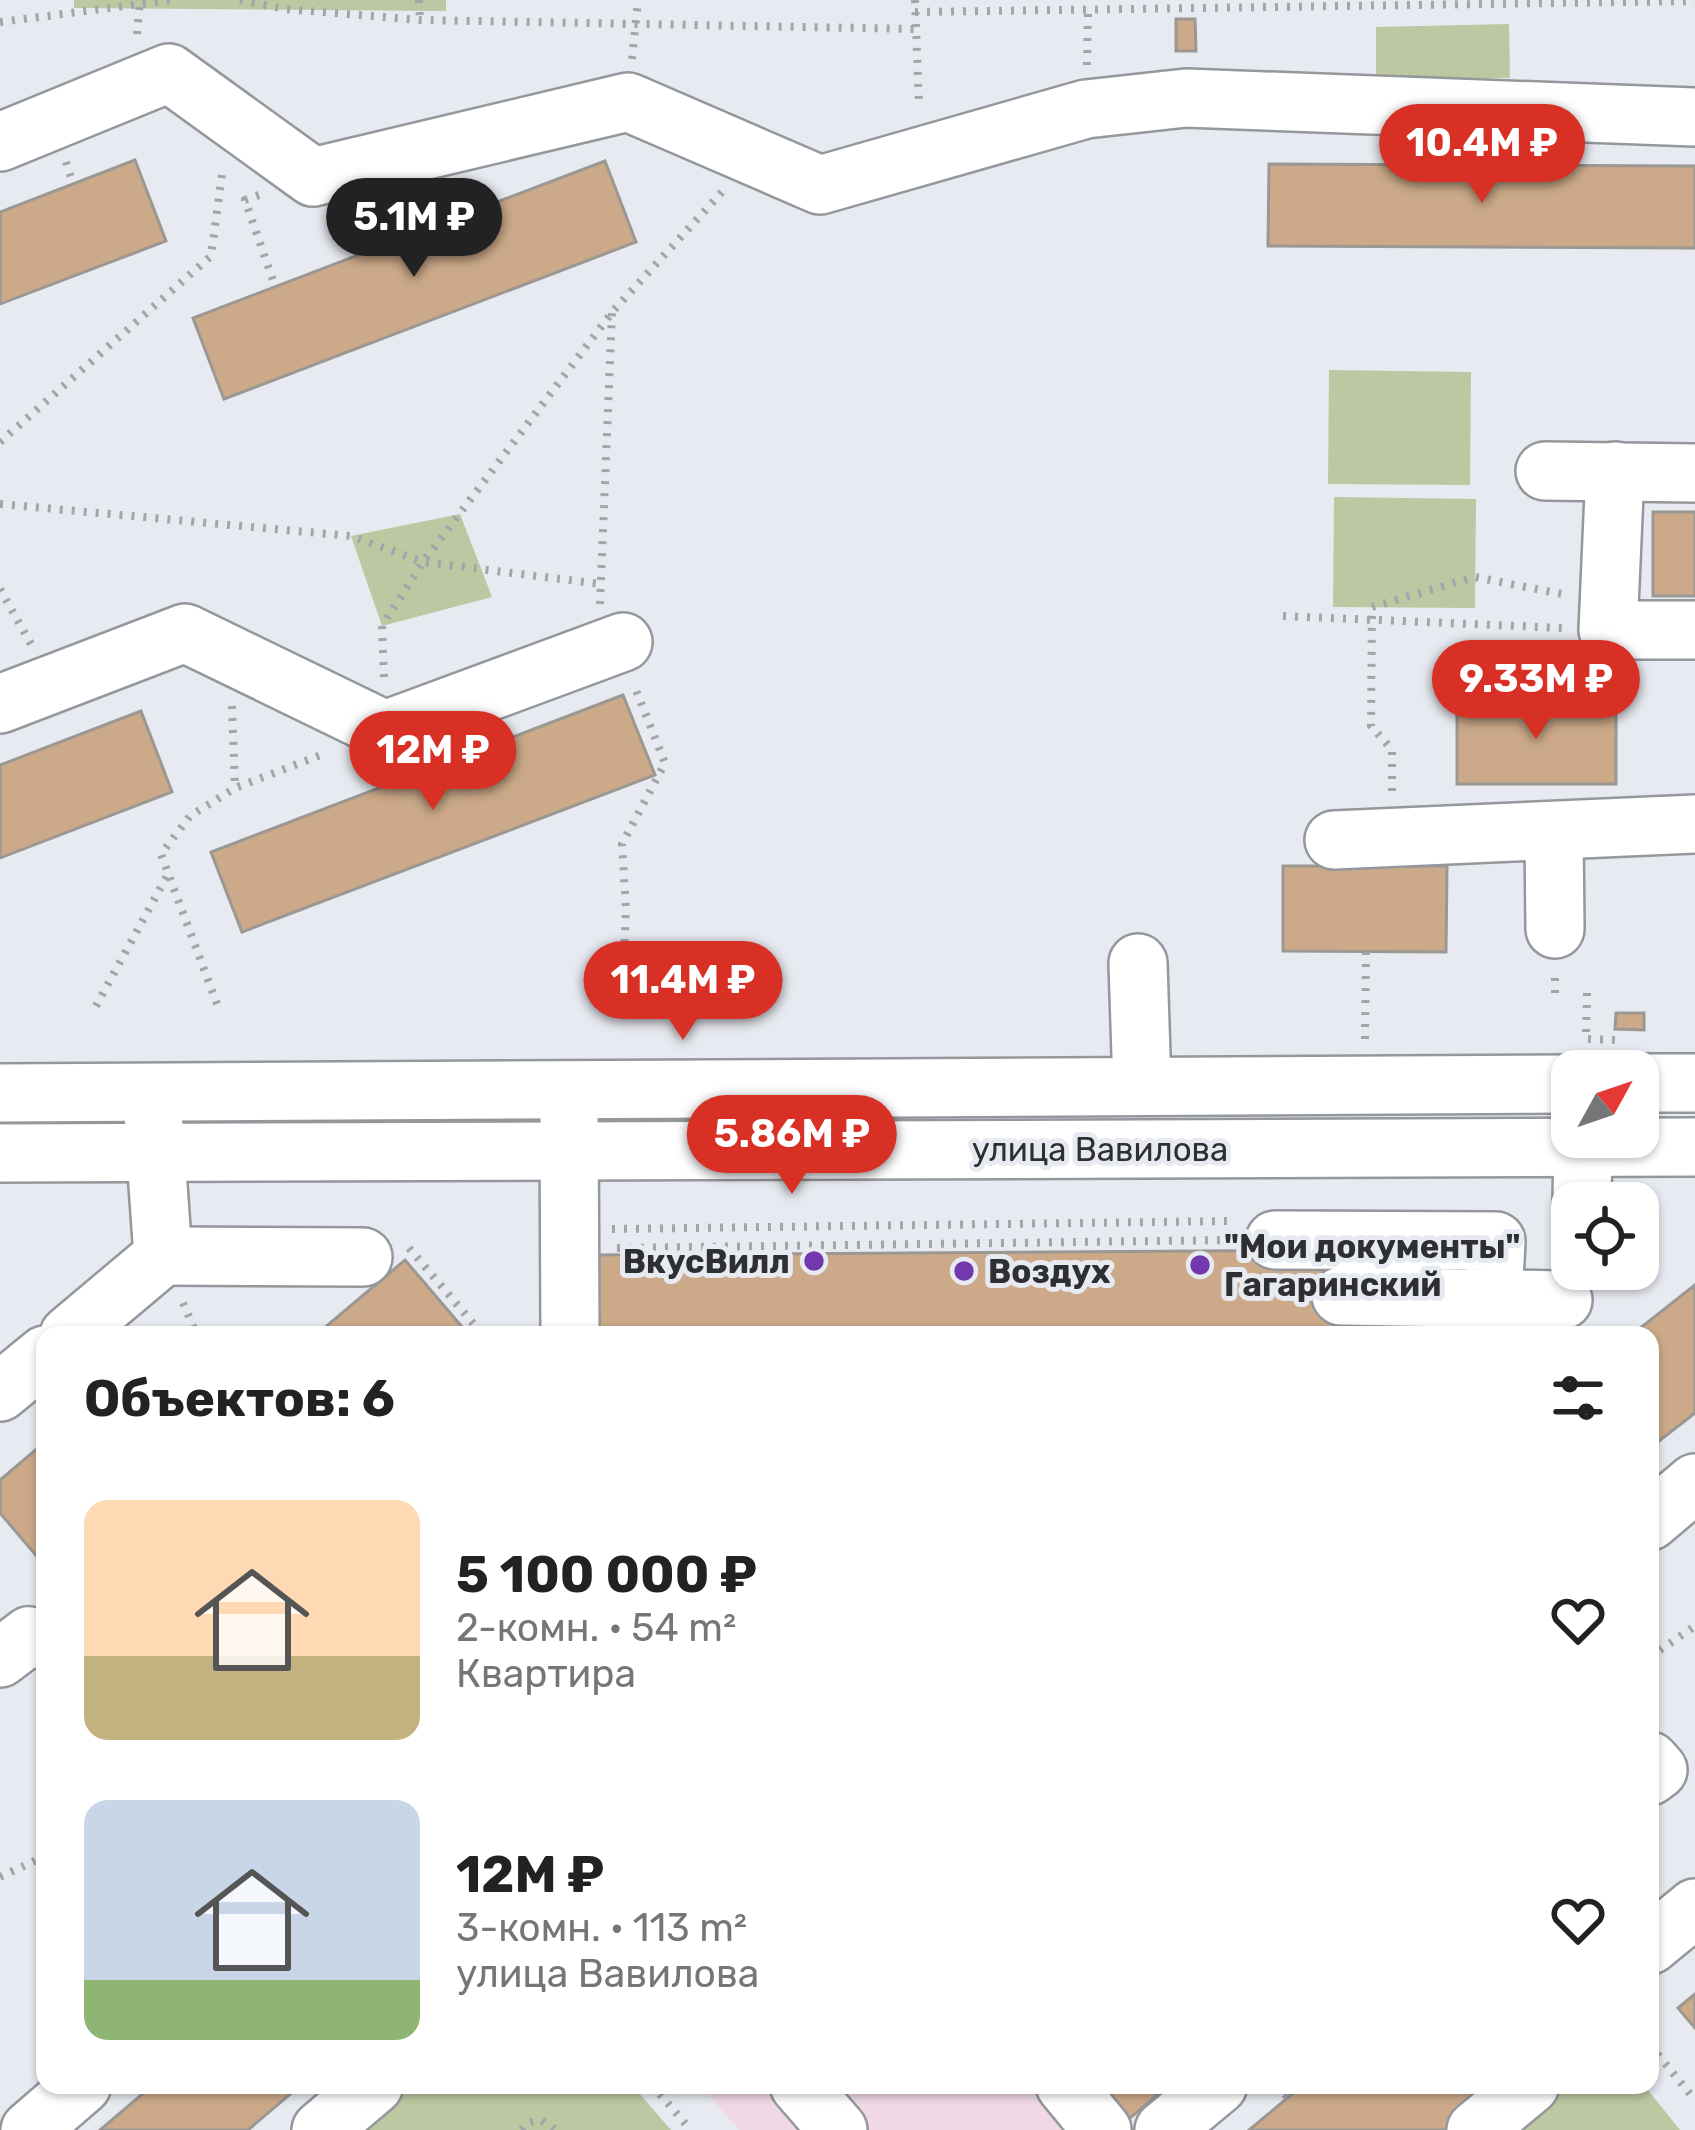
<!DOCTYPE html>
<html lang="ru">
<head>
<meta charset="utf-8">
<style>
	:root { --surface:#fff; --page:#f6f6f6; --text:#222; --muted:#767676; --accent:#d93025 }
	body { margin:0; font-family:Rubik,sans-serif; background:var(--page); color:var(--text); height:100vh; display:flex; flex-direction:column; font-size:45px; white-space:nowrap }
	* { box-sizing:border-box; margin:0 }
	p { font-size:39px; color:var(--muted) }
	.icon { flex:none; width:66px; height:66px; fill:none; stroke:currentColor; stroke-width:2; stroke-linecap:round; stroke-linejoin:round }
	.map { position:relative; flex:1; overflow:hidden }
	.sheet { position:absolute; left:36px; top:1326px; width:1623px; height:768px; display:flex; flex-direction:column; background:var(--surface); border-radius:24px; box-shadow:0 3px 9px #0004 }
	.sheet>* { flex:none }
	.needle { width:78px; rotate:50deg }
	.fabs { position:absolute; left:1551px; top:1050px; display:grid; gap:24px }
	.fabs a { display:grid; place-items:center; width:108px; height:108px; border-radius:24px; background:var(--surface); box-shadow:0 3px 9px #0004; font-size:60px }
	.price { position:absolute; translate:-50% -102px; padding:0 27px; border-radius:42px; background:var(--accent); color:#fff; font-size:39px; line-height:78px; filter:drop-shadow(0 3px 6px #0008) }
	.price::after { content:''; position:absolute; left:50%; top:72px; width:36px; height:27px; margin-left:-18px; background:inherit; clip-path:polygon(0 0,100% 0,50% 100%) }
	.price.on { background:#222; color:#fff }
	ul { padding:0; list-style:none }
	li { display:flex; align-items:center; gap:36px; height:300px; padding:0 48px }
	li span { display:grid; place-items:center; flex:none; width:336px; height:240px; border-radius:24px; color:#555 }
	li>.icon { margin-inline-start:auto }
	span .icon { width:144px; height:144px; fill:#fffc; stroke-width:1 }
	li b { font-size:51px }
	h2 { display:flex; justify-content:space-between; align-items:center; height:144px; padding:0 48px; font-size:51px }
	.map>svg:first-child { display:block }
</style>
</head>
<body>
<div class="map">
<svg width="1695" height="2130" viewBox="0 0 1695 2130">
	<rect width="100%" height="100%" fill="#e8eaf1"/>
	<path fill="#f0d9e5" d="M700,2085H1039L1077,2130H739Z"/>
	<g fill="#bdc7a1">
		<path d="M74,0H446V11L74,8Z"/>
		<path d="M1509,24L1510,78L1376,80V27Z"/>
		<path d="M1329,370L1471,372L1470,485L1328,484Z"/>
		<path d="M1334,497L1476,499L1475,608L1333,607Z"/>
		<path d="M460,514L492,597L382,626L351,536Z"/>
		<path d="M403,2085H632L671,2130H351Z"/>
		<path d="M1564,2085H1644L1680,2130H1520Z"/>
	</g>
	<g fill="#ccaa89" stroke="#9b9792" stroke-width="3">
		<path d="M1176,19H1195L1196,51H1176Z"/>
		<path d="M135,160L166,241L0,304V212Z"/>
		<path d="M605,161L636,242L224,399L193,318Z"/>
		<path d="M1269,164L1695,166V248L1268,246Z"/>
		<rect x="1653" y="512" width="42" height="84"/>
		<path d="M623,695L655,775L242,932L211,852Z"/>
		<path d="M1457,699L1616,700V784H1457Z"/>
		<path d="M141,711L172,792L0,858V765Z"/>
		<path d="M1283,866H1447L1446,952L1283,951Z"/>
		<path d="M1616,1013H1644V1030L1615,1029Z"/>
		<path d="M1337,1250L1340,1335H597V1255Z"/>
		<path d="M405,1260L469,1335H316L335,1319Z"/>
		<path d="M1695,1285V1413L1650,1448V1351L1654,1348L1650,1335L1639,1329Z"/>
		<path d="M45,1442V1566L0,1513V1480Z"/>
		<path d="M1695,1994V2028L1678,2008Z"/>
		<path d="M153,2085H301L248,2130H100Z"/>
		<path d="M1100,2085H1169L1129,2119Z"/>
		<path d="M1303,2085H1492L1454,2130H1249Z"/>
	</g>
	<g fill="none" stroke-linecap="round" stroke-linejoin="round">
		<g stroke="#94979c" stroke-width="62">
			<g id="minor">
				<path d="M0,142L169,73L313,177L628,102L820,185L1086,109L1186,98L1695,117"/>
				<path d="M1545,471L1695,473"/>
				<path d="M1615,471L1608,630H1695"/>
				<path d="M0,704L185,633L385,730L623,642"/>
				<path d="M1554,831L1555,929"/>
				<path d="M1334,840L1695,824"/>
				<path d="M1138,963L1142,1086"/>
				<path d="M1638,1083H1695"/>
				<path d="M0,1093L1572,1084"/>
				<path d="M569,1112L570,1335"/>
				<path d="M0,1153L1695,1147"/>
				<path d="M1582,1203L1583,1137"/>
				<path d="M1275,1240L1496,1241L1493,1299"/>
				<path d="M163,1256L363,1257"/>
				<path d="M1341,1296L1563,1300"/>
				<path d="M69,1335L163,1256L153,1114"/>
				<path d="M0,1392L45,1355"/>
				<path d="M1650,1521L1695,1483"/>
				<path d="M0,1658L29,1636L45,1641"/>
				<path d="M1650,1761L1658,1770L1650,1776"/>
				<path d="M1650,1945L1695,1908"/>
				<path d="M799,2085L838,2130"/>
				<path d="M1065,2085L1102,2130"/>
				<path d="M30,2130L82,2085"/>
				<path d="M321,2130L374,2085"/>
				<path d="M1164,2130L1218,2085"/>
				<path d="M1476,2130L1530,2085"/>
			</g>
		</g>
		<g stroke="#a3a5aa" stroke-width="8" stroke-dasharray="3 9" stroke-linecap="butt">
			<path d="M240,0L285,9L420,20L916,29"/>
			<path d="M419,0L420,20"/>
			<path d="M915,0L919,106"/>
			<path d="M915,12L1695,1"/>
			<path d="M0,22L172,0"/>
			<path d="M137,34L140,1"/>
			<path d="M632,59L638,0"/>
			<path d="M1087,65L1088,10"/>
			<path d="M66,162L73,184"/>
			<path d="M259,195L245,200L275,286"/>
			<path d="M431,196L440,224"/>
			<path d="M344,217L358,255"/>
			<path d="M0,442L211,256L223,167"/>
			<path d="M0,504L351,536L423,562L601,584"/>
			<path d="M0,589L32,646"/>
			<path d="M600,604L612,313"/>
			<path d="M1283,616L1564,628"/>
			<path d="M384,677L382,626L423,562L613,311L722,192"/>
			<path d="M232,706L235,788"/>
			<path d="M1392,791V750L1371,726L1372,607L1475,577L1567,595"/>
			<path d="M1555,993V972"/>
			<path d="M1587,993L1586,1039L1616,1040"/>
			<path d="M622,1002L626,909L622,844L665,763L634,685"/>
			<path d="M217,1004L161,854L190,816L235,788L326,753"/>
			<path d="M96,1006L168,874"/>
			<path d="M1365,1039L1366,951"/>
			<path d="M612,1229L1233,1221"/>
			<path d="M409,1248L483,1335"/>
			<path d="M617,1248L1232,1240"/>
			<path d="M183,1303L197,1335"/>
			<path d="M1650,1657L1695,1626"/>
			<path d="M0,1877L45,1856"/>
			<path d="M1650,2045L1695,2100"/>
			<path d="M652,2085L691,2130"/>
			<path d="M1277,2085L1288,2098"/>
			<path d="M522,2130L527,2123L541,2120L556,2130"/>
		</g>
		<use href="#minor" stroke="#fff" stroke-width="57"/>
	</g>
	<g fill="#7238ae" stroke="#e8eaf1" stroke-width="4.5">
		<circle cx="814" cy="1261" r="12"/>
		<circle cx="1200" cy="1265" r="12"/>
		<circle cx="964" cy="1271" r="12"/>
	</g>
	<g text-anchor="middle" stroke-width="10" stroke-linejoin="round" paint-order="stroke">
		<g font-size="33" fill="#2e2f31" stroke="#e8eaf1">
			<text x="1100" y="1161">улица Вавилова</text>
		</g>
		<g font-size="33" font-weight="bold" fill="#2e2f31" stroke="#e8eaf1" text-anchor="start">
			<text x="1224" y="1258">"Мои документы"<tspan x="1224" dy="38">Гагаринский</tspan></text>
			<text x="790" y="1273" text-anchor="end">ВкусВилл</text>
			<text x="988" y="1283">Воздух</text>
		</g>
	</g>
</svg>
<div class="fabs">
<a><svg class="needle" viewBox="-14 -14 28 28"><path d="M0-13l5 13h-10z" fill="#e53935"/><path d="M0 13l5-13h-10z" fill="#767676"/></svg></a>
<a><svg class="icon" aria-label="locate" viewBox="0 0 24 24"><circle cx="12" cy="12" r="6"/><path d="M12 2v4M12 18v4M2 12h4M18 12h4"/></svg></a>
</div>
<b class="price" style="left:1482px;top:206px">10.4M ₽</b>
<b class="price on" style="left:414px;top:280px">5.1M ₽</b>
<b class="price" style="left:1536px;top:742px">9.33M ₽</b>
<b class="price" style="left:433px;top:813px">12M ₽</b>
<b class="price" style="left:683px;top:1043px">11.4M ₽</b>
<b class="price" style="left:792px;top:1197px">5.86M ₽</b>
<section class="sheet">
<h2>Объектов: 6<svg class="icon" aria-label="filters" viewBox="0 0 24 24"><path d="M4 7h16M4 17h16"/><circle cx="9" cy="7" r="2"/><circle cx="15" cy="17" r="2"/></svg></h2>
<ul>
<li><span style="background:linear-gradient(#ffd9b3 65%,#c2b280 0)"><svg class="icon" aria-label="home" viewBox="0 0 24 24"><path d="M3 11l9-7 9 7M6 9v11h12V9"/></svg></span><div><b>5 100 000 ₽</b><p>2-комн. · 54 m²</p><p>Квартира</p></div><svg class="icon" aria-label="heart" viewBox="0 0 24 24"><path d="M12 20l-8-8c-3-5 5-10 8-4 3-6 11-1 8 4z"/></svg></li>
<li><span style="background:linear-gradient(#c9d6e8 75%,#8fb573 0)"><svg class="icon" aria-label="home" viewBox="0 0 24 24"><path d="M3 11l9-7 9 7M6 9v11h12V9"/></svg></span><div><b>12M ₽</b><p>3-комн. · 113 m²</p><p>улица Вавилова</p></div><svg class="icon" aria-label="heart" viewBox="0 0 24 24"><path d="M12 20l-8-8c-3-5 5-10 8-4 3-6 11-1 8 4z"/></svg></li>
</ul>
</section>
</div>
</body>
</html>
